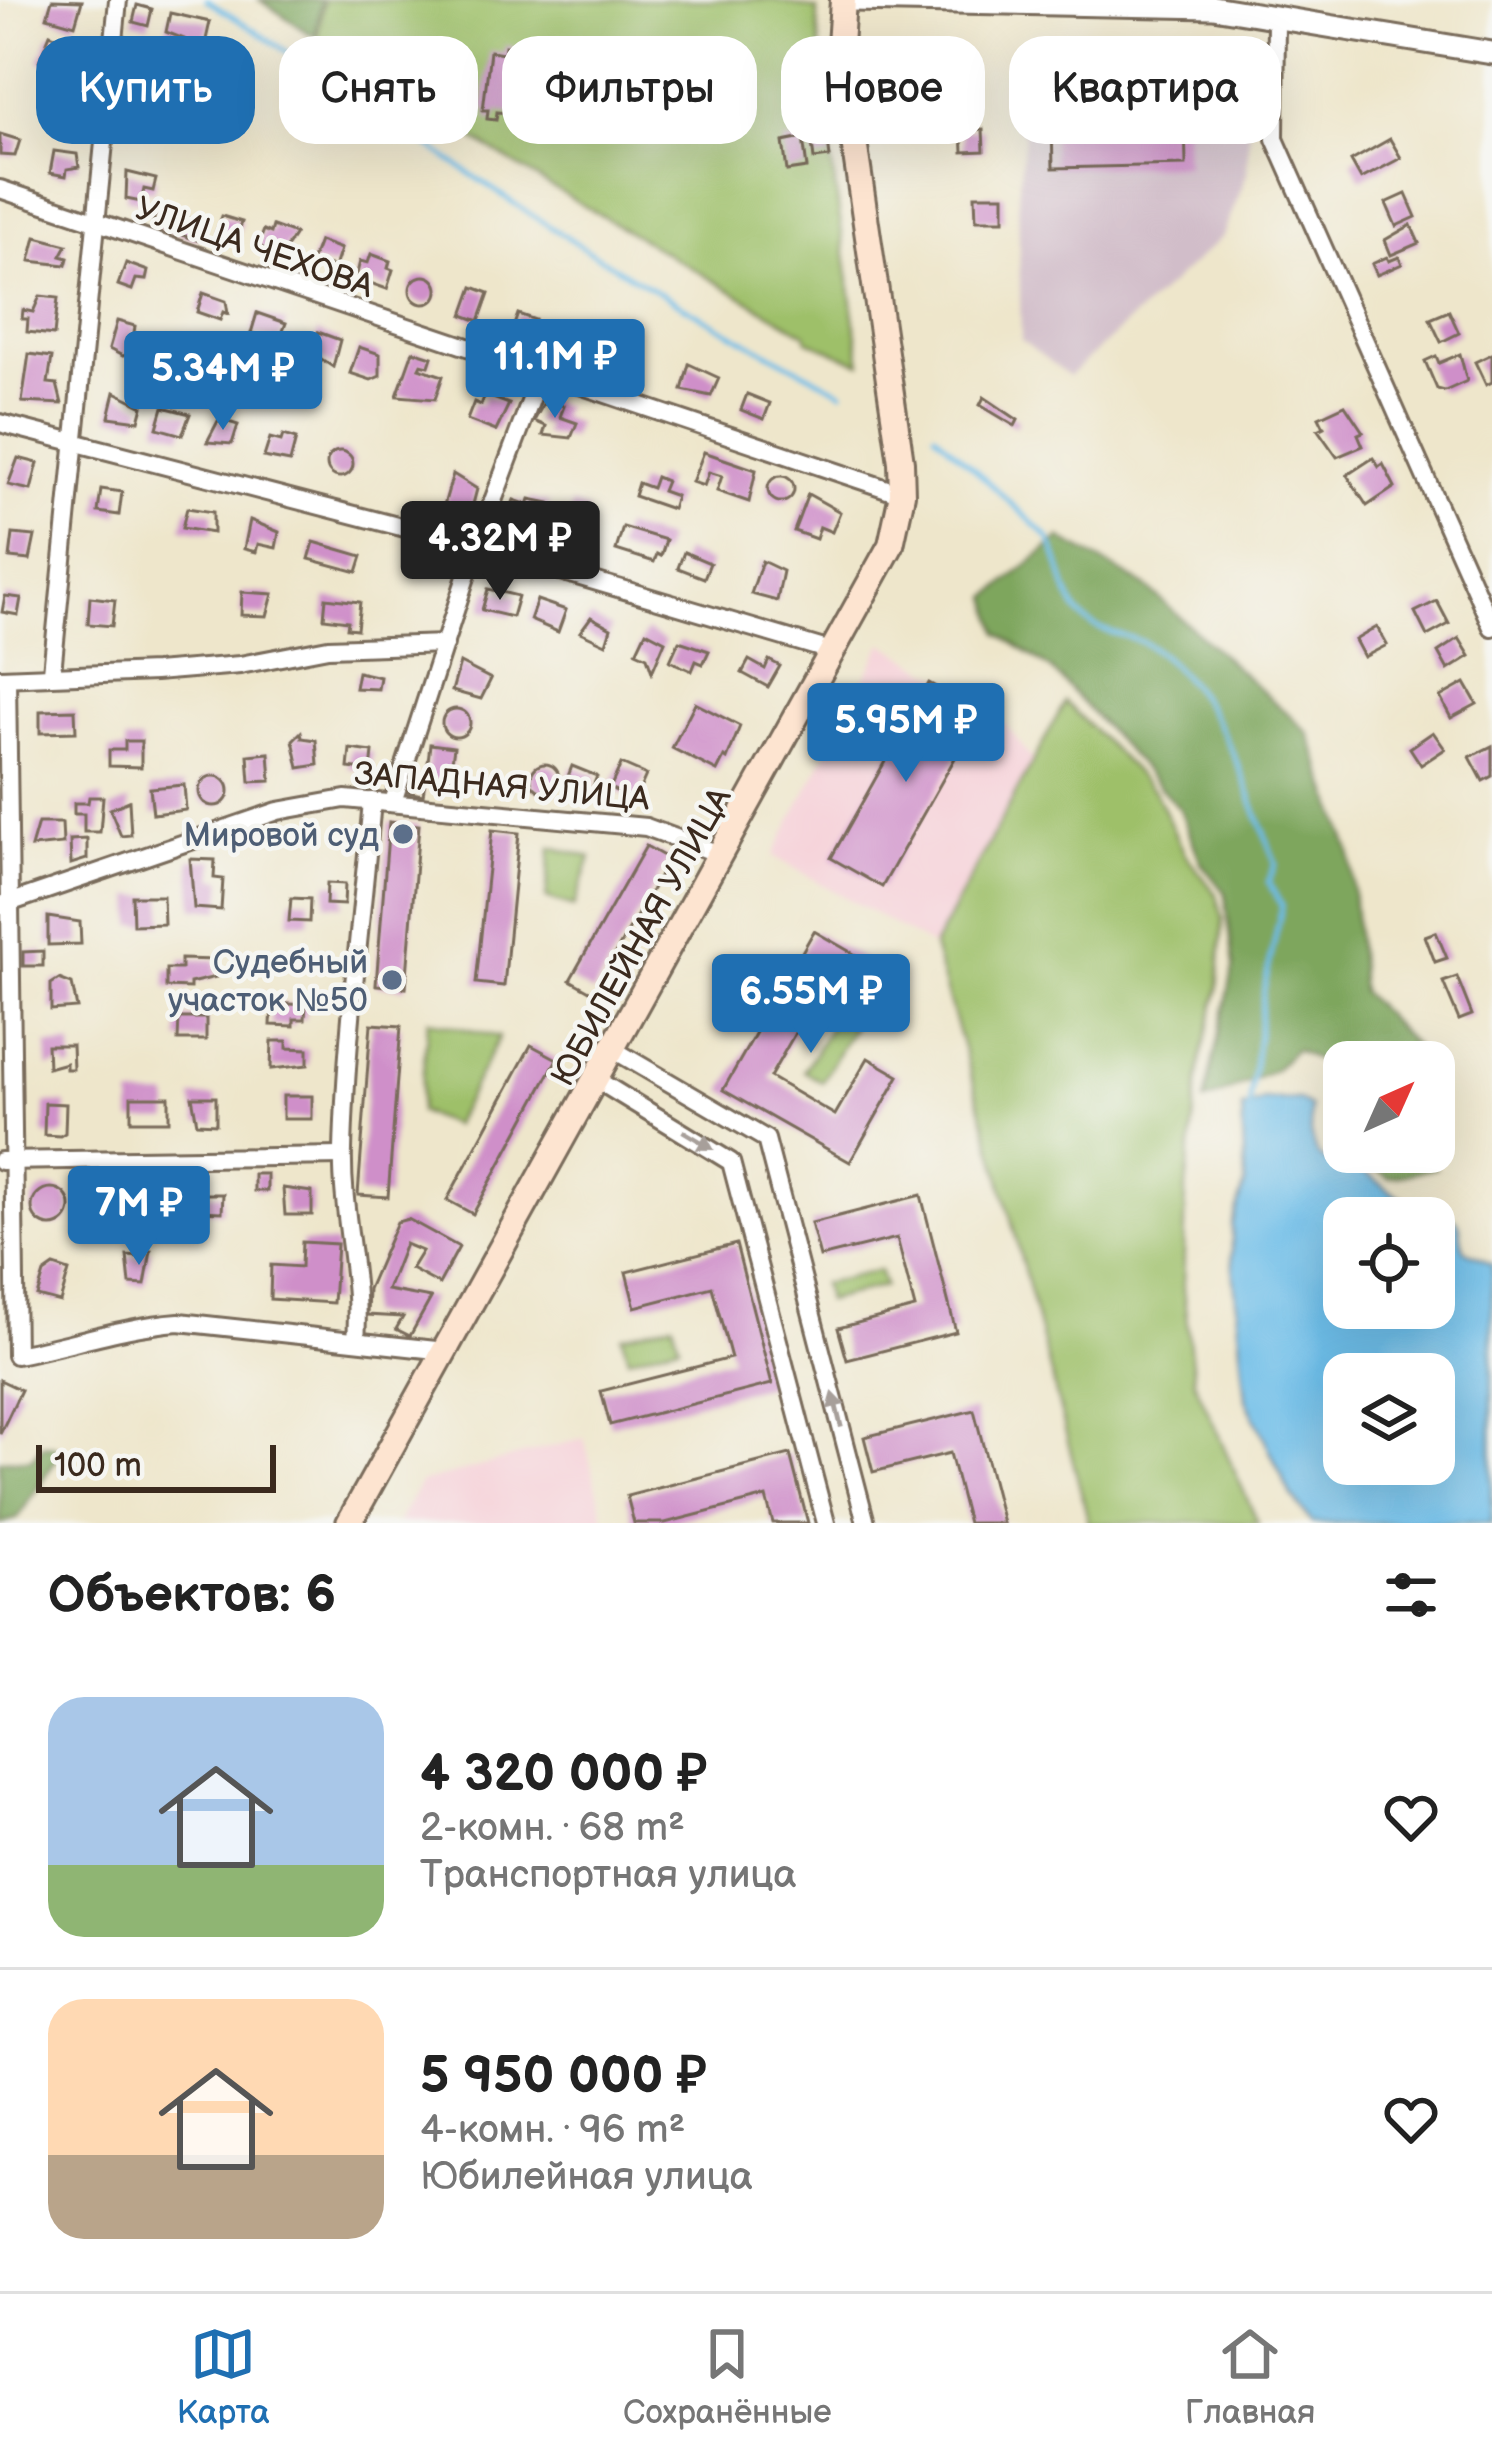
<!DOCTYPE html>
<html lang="ru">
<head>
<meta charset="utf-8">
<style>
	:root { --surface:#fff; --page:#f2f2f2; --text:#222; --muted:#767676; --line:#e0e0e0; --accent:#1f6fb2 }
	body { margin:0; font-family:"Balsamiq Sans",sans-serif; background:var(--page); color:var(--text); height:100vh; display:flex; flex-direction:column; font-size:45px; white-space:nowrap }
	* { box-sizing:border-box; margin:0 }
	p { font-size:39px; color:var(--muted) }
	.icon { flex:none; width:66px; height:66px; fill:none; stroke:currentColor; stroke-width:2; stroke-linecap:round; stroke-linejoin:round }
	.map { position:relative; height:1523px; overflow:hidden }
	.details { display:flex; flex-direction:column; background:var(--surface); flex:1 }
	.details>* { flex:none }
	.hud { position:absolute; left:36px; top:36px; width:1422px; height:108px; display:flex; gap:24px }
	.needle { width:78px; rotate:45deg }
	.controls { position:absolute; left:1323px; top:1041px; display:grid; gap:24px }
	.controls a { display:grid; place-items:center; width:132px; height:132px; border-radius:24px; background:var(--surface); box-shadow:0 12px 48px #0002; font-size:60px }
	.scale { position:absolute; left:36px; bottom:30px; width:240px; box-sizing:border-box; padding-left:12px; border:6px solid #3b2a1e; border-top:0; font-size:33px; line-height:42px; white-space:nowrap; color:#3b2a1e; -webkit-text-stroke:9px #f6f6f2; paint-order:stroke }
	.price { position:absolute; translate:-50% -102px; padding:0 27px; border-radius:12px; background:var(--accent); color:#fff; font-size:39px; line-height:78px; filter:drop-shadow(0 3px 6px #0008) }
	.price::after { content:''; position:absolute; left:50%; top:72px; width:36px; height:27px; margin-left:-18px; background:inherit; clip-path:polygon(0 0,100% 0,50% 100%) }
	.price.selected { background:#222; color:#fff }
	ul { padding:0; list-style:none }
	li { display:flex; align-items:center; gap:36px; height:300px; padding:0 48px }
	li+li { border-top:3px solid var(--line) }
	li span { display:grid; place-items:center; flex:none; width:336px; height:240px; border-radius:36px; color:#555 }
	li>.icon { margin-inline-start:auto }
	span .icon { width:144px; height:144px; fill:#fffc; stroke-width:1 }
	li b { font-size:51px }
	h2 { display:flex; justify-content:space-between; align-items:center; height:144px; padding:0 48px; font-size:51px }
	.pill { padding:0 42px; border-radius:36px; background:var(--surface); box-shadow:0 12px 48px #0002; font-size:42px; line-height:108px }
	.pill.selected { background:var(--accent); color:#fff }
	.menu { display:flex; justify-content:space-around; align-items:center; height:168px; border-top:3px solid var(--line); background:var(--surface); font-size:33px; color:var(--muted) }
	.menu a { display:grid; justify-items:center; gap:6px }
	.menu .selected { color:var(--accent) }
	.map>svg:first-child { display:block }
</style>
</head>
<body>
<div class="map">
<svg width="1492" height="1523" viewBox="0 0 1492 1523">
	<rect width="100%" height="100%" fill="#f6f6f2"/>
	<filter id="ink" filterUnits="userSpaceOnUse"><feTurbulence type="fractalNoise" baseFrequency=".00833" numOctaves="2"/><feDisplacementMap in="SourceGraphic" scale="24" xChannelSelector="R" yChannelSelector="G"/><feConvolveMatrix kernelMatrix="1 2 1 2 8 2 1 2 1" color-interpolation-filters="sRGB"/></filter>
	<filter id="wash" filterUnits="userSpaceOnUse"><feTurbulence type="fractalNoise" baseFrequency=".004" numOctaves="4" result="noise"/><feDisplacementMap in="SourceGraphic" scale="48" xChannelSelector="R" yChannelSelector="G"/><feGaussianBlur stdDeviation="2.7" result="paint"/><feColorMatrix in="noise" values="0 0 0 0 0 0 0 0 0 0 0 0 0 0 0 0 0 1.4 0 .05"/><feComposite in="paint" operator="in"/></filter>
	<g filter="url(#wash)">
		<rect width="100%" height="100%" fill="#eee6cb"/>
		<g fill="#f6cfd7">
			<path d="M883,643L992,707L1041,771L933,947L773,856Z"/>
			<path d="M584,1438L606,1523H397L420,1483Z"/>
		</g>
		<path fill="#d1bdc9" d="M1178,89L1179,101L1195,102L1196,92L1250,90L1247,174L1223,236L1069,376L1021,340L1018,196L1024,134L1018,128V90Z"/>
		<g fill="#9ec069" stroke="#6c7544" stroke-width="3">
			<path d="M324,0H774L817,10L825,117L861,363L807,340L806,334L533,176L317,40Z"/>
			<path d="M1065,702L1155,792L1185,854L1217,895L1223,919L1218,990L1200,1062L1186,1187L1183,1289L1194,1380L1258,1523H1089L994,1153L933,947Z"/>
			<path d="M551,847L591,857L574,907L546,898Z"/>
			<path d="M835,1017L853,1027L822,1082L804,1071Z"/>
			<path d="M428,1020L499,1037L453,1125L419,1112Z"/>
			<path d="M879,1270L884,1286L826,1301L822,1284Z"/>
			<path d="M673,1322L679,1344L628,1358L622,1336Z"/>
		</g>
		<g fill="#7ea65d" stroke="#5c683e" stroke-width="3">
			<path d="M260,0H321L315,37Z"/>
			<path d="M1060,538L1145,586L1309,733L1350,851L1361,991L1430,1062H1344V1151L1331,1144L1321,1063L1295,1049L1273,1071L1204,1102L1234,966L1225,893L1201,863L1180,809L1052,670L999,633L989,597Z"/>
			<path d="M1435,1067V1168L1389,1178L1345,1152H1434Z"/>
			<path d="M43,1445L55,1446L60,1454L17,1519L0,1523V1460L31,1459Z"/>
		</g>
		<path fill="#6dbde8" stroke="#547483" stroke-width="3" fill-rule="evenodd" d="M1264,1100H1299L1310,1107C1310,1183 1329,1149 1368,1175C1385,1186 1396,1198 1416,1204C1427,1208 1454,1211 1459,1224C1461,1231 1460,1240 1465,1250L1492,1264V1523H1312L1290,1494L1246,1399L1232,1257V1225L1245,1184L1242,1108ZM1344,1218H1434V1308H1344ZM1344,1374H1434V1464H1344Z"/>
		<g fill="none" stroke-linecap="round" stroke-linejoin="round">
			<g stroke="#6dbde8" stroke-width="4.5">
				<path d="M206,0C313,66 414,137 518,206C622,275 733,335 843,392"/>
				<path d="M935,433L1048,537C1063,560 1062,593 1079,614C1098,636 1131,632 1154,649C1225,704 1245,785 1276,864L1268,882L1282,906L1263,994L1249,1106"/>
			</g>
		</g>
		<g id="blocks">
			<g fill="#cf8fc9">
				<path d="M52,0L82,1L75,25L47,17Z"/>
				<path d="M137,5L152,9L148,26L133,22Z"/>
				<path d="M170,13L210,22L205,44L196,42L192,59L169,54L171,44L182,46L184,39L166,32Z"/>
				<path d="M50,34L70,42L59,69L39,61Z"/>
				<path d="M505,46L514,47L513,54L535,57L547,51L560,60L557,76L545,80L542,101L552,114L539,124L524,122L525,115L497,112L496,120L487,119L488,110H483L490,51L504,53Z"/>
				<path d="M146,64L171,70L162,110L137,104Z"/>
				<path d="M122,87L136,90L131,115L117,112Z"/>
				<path d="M825,119L830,157L814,159L809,121Z"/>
				<path d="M1185,121L1186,165L1053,168L1052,124Z"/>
				<path d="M983,129L984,151L963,152L962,130Z"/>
				<path d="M0,134L20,140L15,156L0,155Z"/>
				<path d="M803,138L807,168L787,171L783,142Z"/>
				<path d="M1390,139L1401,158L1361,179L1351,161Z"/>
				<path d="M54,151L77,154L79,167L67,169L66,176L50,173Z"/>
				<path d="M127,172L156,179L153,191L144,189L141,202L126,199Z"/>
				<path d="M1406,194L1416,217L1396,226L1386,203Z"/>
				<path d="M975,195H1004V220H976Z"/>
				<path d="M157,209L182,223L185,217L203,223L197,240L152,225Z"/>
				<path d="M222,216L242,222L236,239L216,232Z"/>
				<path d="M1411,225L1419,243L1391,255L1385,240Z"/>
				<path d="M273,226L295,234L281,256L258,246L264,230L271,233Z"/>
				<path d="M36,237L67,245L61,256L68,258L66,265L30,261Z"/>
				<path d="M319,241L341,249L335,267L311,262Z"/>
				<path d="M371,254L390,261L388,268L393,270L387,289L356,278L360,261L368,263Z"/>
				<path d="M1387,257L1389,261L1399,257L1402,264L1377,275L1372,264Z"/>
				<path d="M126,263L148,271L146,280L136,279L132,290L118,285Z"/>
				<circle cx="424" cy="290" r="14"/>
				<path d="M473,287L489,293L479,321L463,315Z"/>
				<path d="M203,293L226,301L228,314L223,312L220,320L197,312Z"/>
				<path d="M40,296L58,298L54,335L27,332L28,319H22L23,310L33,312Z"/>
				<path d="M1449,311L1459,333L1441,342L1430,319Z"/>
				<path d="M257,313L286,323L279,342L251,333Z"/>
				<path d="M518,314L535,320L528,339L511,333Z"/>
				<path d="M117,321L135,326L131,353L123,356L109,349Z"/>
				<path d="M318,332L340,340L333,367L311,352Z"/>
				<path d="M555,333L570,338L560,365L546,360Z"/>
				<path d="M584,335L609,347L604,363L576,356Z"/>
				<path d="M615,346L626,350L625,367L609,362Z"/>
				<path d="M359,347L380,354V376L371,380L350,373Z"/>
				<path d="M413,351L432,357L429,366L421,364L419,368L443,376L435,399L397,396Z"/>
				<path d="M29,354L52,357L48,383L57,384L62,404L22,402Z"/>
				<path d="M1460,354L1467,381L1445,391L1437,389L1425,361L1436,356L1439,363Z"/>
				<path d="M1492,354V382L1486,385L1475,362Z"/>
				<path d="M689,364L719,378L711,396L682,390Z"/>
				<path d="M115,392L143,406L139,421L109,417Z"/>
				<path d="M747,394L770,403L764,419L741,410Z"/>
				<path d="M485,395L509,404L496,431L467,420L474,402L481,405Z"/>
				<path d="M984,397L1018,420L1015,426L980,405Z"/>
				<path d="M546,399L564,406L560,417L577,423L571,438L543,435L546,426L534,421Z"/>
				<path d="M1345,405L1363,432L1358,434L1363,446L1337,457L1318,430L1324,427L1319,417Z"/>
				<path d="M163,407L190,414L182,435L157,428Z"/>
				<path d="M219,419L238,425L232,444L207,442Z"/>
				<path d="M283,435L296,439L290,462L264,457L270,438L281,441Z"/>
				<circle cx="340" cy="464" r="13"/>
				<path d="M704,452L756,470L749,502L717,491L722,476L709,472L704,486L692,482Z"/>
				<path d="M18,458L38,463L31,490L8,485Z"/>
				<path d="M1373,458L1379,467L1383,464L1395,487L1367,506L1347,475Z"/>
				<path d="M453,474L477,489L471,512L454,507L452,515L442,512Z"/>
				<circle cx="781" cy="489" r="13"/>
				<path d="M656,477L666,481L662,491L676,496L672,509L634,496L638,483L652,488Z"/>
				<path d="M101,489L122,492L119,515L98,512Z"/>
				<path d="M808,494L840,512L832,532L820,527L816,539L794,531Z"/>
				<path d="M530,499L549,503L542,531L507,519L514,500L528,505Z"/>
				<path d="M572,505L588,510L581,532L565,526Z"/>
				<path d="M187,508L213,512V533L182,528Z"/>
				<path d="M250,520L279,532L276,548L258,544L256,552L244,549Z"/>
				<path d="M623,527L666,540L661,556L657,554L654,562L616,550Z"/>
				<path d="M13,534L35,536L30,560L10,558Z"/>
				<path d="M314,542L362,556L357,572L309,559Z"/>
				<path d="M684,552L710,563L704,578L678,568Z"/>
				<path d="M762,561L783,571L777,601L751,594Z"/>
				<path d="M488,589L518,596L512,617L482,610Z"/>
				<path d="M242,592L273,594L267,616L241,615Z"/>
				<path d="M5,596L21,598L18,615L2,612Z"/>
				<path d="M90,597L115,600L112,626L88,624Z"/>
				<path d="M326,598L360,602L357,629L347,628L348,621L324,618Z"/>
				<path d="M537,600L566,610L558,632L530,620Z"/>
				<path d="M1437,601L1449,624L1427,636L1415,612Z"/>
				<path d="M591,617L611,628L606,644L580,632Z"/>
				<path d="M1377,627L1387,645L1364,657L1355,640Z"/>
				<path d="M646,631L665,641L652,672L647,657L636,652Z"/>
				<path d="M1459,638L1470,656L1448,670L1438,652Z"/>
				<path d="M679,641L709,651L703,664L696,661L692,671L670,661Z"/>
				<path d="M749,660L765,669L769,660L780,666L768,687L742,673Z"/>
				<path d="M460,663L491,679L481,699L452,691Z"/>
				<path d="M358,672L380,677L378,689L355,688Z"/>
				<path d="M929,683L981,712L882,887L831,858Z"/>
				<path d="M1465,683L1477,704L1451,718L1440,697Z"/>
				<path d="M695,703L740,726L727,759L724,757L717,771L672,748Z"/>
				<circle cx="456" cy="723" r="14"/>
				<path d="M75,710L76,732L40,733V711Z"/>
				<path d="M301,732L302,738L316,740L318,765L299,768L293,740Z"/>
				<path d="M1433,732L1445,749L1421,765L1410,748Z"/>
				<path d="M125,741H141V767L109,766V750H125Z"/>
				<path d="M430,744L454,747L449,782L426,779Z"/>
				<path d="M1492,746V776L1483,781L1470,757Z"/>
				<path d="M350,749L373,752L371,771L348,768Z"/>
				<path d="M269,753L271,781L250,782L248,755Z"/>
				<circle cx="545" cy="778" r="14"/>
				<path d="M621,764L646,775L635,800L610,788Z"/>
				<path d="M572,766L597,776L590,794L565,784Z"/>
				<circle cx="214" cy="791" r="15"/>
				<path d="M405,778L425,781L423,795L406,792Z"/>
				<path d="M184,785L186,810L153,814L150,788Z"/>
				<path d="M89,797H103L100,832H84V814H74V803H88Z"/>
				<path d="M129,801L131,835L121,836L110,809Z"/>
				<path d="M389,822L419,825L406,988L376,985Z"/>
				<path d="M38,823H62L63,844L31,847Z"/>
				<path d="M492,830L519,833L504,986L476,983Z"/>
				<path d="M87,839V859L71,864L70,840Z"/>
				<path d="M646,846L669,859L593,993L570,980Z"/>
				<path d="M190,859L215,860L214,878L223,879L221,910L194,908Z"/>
				<path d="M327,883L345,884L344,905L326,904Z"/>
				<path d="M132,896H163L164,924L133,925Z"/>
				<path d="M291,898L310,899L309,922L289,921Z"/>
				<path d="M48,917L80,922L81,944L48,945Z"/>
				<path d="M814,931L875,966L858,995L827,977L770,1077L835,1115L868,1058L899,1076L850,1162L723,1090Z"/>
				<path d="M1436,932L1447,958L1435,962L1425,936Z"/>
				<path d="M43,951V966H23V952Z"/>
				<path d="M181,959L216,960V977L190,983V988L166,987V969H181Z"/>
				<path d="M1457,977L1472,1015L1459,1020L1443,982Z"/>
				<path d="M59,979L72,984L77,1008L51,1010V984Z"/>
				<path d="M272,1003L306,1005L305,1019H294V1026L271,1025Z"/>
				<path d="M179,1018H206V1040H178Z"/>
				<path d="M371,1024L401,1026L388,1197L358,1195Z"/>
				<path d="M272,1041H287V1048L308,1049V1065L271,1069Z"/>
				<path d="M47,1045H72L73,1069H66V1063L48,1068Z"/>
				<path d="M531,1045L557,1059L473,1214L447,1200Z"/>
				<rect x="283" y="1096" width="29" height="23"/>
				<rect x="131" y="1097" width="38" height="24"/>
				<path d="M192,1097H216V1124L197,1123Z"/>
				<path d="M45,1103L66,1104L65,1133L60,1136L44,1135Z"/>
				<path d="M114,1173H122V1184H114V1195H95V1180H114Z"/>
				<rect x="254" y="1174" width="13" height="17"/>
				<path d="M127,1184L164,1185L163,1213L126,1212Z"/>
				<path d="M283,1188L312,1192V1215H285Z"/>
				<circle cx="51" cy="1207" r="19"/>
				<path d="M198,1194H223L222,1212L198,1211Z"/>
				<path d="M921,1195L956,1332L847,1360L838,1328L915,1308L897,1238L820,1257L811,1223Z"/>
				<path d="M408,1219L459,1247L439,1284L411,1269L422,1251L405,1244L387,1290L431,1298L410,1336L396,1329L403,1317L367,1315L368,1289L397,1222Z"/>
				<path d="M302,1242L337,1244L333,1303L270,1299L271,1265L301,1267Z"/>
				<path d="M736,1244L772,1384L610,1425L601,1391L731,1358L712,1287L635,1307L626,1272Z"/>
				<path d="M143,1250L151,1251L145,1285L130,1284L127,1256L142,1257Z"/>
				<path d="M54,1266L69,1271L60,1302L37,1296L44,1273Z"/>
				<path d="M0,1380L21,1390L0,1434Z"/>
				<path d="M974,1410L1003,1523H968L950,1453L873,1472L864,1437Z"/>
				<path d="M790,1454L808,1523H773L766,1497L665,1523H634L627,1496Z"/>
			</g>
		</g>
	</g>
	<g filter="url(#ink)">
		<use href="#blocks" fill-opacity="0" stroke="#7a6c5b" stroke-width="3"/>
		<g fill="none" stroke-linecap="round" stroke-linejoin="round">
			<g stroke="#7a6c5b" stroke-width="22">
				<g id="minor">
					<path d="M1276,17L1275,139L1492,627"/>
					<path d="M0,189L902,494"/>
					<path d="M0,423L486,549L834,652"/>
					<path d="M52,672L118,0"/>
					<path d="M0,678L155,672L240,665L328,648L445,644"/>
					<path d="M7,678L16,1355C70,1345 124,1326 179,1322L445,1351"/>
					<path d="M393,802L476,546L541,373"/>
					<path d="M3,905L278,811L345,799L646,827L722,855"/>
					<path d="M614,1050L766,1139L866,1523"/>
					<path d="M597,1080L731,1162L826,1523"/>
					<path d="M1,1161L342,1156"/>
					<path d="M356,1341C361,1276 341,1214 343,1150C346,1034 362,916 372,801"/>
				</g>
			</g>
			<g stroke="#7a6c5b" stroke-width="27">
				<path id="tertiary" d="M852,0L1213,7L1492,53"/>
			</g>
			<g stroke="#7a6c5b" stroke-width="30">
				<path id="secondary" d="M349,1523L891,545L902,494L901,462L840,46L843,0"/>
			</g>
			<use href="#minor" stroke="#fff" stroke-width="16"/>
			<use href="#tertiary" stroke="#fff" stroke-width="21"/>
			<use href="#secondary" stroke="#fde4d0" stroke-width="24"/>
		</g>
		<defs><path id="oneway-solid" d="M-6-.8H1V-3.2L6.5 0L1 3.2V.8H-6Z" transform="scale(3)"/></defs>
		<g fill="#a79f9a">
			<use href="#oneway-solid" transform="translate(698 1140) rotate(31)"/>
			<use href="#oneway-solid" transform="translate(837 1410) rotate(-104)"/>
		</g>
	</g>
	<g fill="#5c6f8a" stroke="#f6f6f2" stroke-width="4.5">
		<circle cx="403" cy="834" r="12"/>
		<circle cx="392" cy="980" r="12"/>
	</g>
	<g text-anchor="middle" stroke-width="9" stroke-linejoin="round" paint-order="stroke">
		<g font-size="33" fill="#3b2a1e" stroke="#f6f6f2">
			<text transform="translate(255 246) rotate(19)" y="12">УЛИЦА ЧЕХОВА</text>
			<text transform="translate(502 785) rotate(5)" y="12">ЗАПАДНАЯ УЛИЦА</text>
			<text transform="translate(640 936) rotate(-61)" y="12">ЮБИЛЕЙНАЯ УЛИЦА</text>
		</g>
		<g font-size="33" fill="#4e5e75" stroke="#f6f6f2" text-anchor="end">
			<text x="379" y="846">Мировой суд</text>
			<text x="368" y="973">Судебный<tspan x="368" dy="38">участок №50</tspan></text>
		</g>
	</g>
</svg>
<div class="controls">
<a><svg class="needle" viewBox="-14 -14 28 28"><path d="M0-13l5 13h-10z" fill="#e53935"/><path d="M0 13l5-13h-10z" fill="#767676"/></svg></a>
<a><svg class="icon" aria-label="locate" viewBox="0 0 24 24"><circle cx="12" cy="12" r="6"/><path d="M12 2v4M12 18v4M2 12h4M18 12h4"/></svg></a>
<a><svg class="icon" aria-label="layers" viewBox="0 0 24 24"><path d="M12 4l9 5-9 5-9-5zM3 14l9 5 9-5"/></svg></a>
</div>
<div class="scale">100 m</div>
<b class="price" style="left:555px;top:421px">11.1M ₽</b>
<b class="price" style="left:223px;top:433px">5.34M ₽</b>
<b class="price selected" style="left:500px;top:603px">4.32M ₽</b>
<b class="price" style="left:906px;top:785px">5.95M ₽</b>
<b class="price" style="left:811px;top:1056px">6.55M ₽</b>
<b class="price" style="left:139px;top:1268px">7M ₽</b>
<div class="hud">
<a class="pill selected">Купить</a>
<a class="pill">Снять</a>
<a class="pill">Фильтры</a>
<a class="pill">Новое</a>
<a class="pill">Квартира</a>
</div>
</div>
<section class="details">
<h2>Объектов: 6<svg class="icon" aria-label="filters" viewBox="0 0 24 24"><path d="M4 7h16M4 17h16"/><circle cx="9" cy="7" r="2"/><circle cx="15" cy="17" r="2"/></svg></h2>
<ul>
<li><span style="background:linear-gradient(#a9c7e8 70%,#8fb573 0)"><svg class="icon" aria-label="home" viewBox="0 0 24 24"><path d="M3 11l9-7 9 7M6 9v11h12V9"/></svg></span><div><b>4 320 000 ₽</b><p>2-комн. · 68 m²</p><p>Транспортная улица</p></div><svg class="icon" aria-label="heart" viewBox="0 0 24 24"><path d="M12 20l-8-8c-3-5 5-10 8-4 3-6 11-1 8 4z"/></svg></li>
<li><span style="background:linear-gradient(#ffd9b3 65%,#b9a48a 0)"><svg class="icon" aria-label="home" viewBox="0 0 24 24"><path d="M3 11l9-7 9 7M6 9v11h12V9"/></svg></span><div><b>5 950 000 ₽</b><p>4-комн. · 96 m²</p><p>Юбилейная улица</p></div><svg class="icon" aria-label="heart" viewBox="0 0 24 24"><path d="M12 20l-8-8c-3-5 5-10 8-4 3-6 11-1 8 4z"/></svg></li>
</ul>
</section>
<nav class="menu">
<a class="selected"><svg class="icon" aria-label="map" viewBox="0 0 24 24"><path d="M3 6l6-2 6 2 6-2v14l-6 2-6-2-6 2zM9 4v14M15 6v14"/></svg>Карта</a>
<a><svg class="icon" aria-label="saved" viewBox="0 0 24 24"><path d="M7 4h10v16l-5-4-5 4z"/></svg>Сохранённые</a>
<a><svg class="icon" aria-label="home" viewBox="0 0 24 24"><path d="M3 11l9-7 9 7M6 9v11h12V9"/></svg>Главная</a>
</nav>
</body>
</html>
